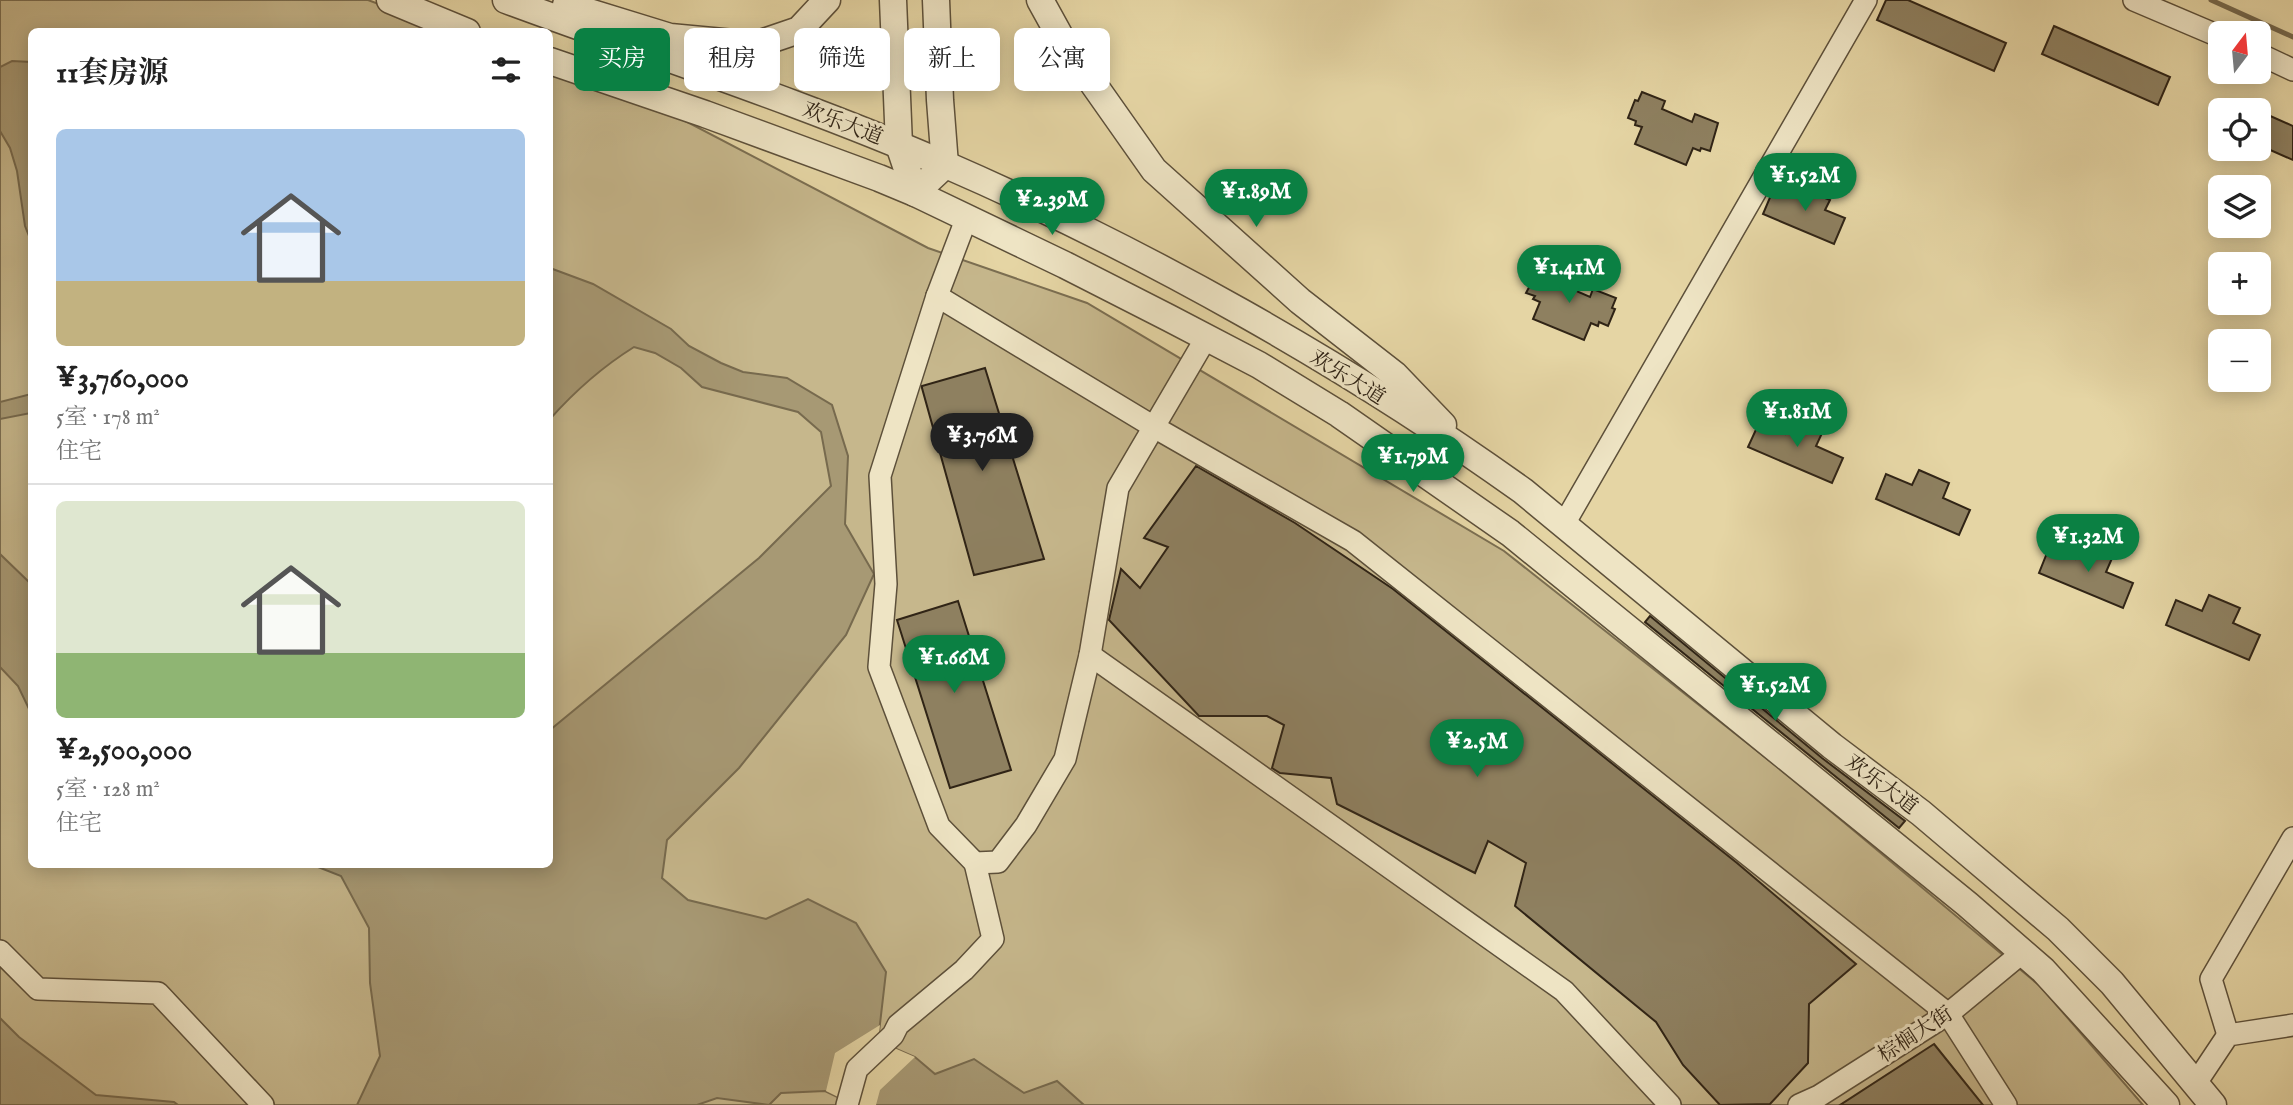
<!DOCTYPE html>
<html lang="zh">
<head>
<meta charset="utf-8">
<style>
	:root { --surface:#fff; --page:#f6f6f6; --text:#222; --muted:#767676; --line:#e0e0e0; --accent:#0b8043 }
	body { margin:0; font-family:"IM FELL English","Noto Serif SC",serif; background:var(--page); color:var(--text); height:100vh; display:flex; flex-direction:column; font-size:26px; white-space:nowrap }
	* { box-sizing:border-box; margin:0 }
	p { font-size:23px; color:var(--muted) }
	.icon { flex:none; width:38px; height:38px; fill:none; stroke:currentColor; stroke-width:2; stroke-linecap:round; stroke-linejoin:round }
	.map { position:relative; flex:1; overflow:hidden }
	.drawer { position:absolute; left:28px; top:28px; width:525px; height:840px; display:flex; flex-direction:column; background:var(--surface); border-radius:10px; box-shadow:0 4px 18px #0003 }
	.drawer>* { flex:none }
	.banner { position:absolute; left:574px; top:28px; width:665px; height:63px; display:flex; gap:14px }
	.needle { width:46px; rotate:16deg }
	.tools { position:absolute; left:2208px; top:21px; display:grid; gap:14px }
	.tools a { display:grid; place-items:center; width:63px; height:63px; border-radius:10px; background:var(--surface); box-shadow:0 4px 18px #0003; font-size:35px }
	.price { position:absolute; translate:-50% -60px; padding:0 16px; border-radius:24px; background:var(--accent); color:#fff; font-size:23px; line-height:46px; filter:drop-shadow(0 2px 4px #0008) }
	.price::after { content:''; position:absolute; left:50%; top:42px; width:21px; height:16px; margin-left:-10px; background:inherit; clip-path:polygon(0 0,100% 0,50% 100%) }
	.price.active { background:#222; color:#fff }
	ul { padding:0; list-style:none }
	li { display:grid; align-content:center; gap:14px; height:371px; padding:0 28px }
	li+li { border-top:2px solid var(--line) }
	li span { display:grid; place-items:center; height:217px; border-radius:10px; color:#555 }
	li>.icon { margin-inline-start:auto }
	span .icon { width:126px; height:126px; fill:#fffc; stroke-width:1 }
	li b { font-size:30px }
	h2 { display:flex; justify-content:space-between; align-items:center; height:84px; padding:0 28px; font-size:30px }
	.tag { padding:0 24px; border-radius:10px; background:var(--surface); box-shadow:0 4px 18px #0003; font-size:24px; line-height:63px }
	.tag.active { background:var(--accent); color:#fff }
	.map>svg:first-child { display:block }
</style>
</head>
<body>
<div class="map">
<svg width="2293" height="1105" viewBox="0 0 2293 1105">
	<rect width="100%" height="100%" fill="#e5d5a4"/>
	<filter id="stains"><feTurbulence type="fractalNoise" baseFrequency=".00286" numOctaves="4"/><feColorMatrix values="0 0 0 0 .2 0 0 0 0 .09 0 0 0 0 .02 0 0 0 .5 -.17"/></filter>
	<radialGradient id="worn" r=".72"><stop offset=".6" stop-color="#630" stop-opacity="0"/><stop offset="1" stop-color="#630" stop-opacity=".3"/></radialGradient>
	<path fill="#c6b78c" stroke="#7b6e51" stroke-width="2" d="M0,0H368L450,31L32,32V864H550V69L672,114L928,248L1087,303L1504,551L1780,769L2040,986L2143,1105H0Z"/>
	<g fill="#a79974" stroke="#776a4e" stroke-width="2">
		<path d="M12,61L31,62V241L25,226L17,171L10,148L0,131V67Z"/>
		<path d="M550,268L593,284L671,329L689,346L721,363L743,372L787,378L832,405L848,456L845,524L874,574L846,635L739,768L667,840L662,878L688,900L766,919L808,899L856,923L886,972L878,1041L915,1057L935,1074L974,1059L1024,1093L1057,1081L1084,1105H854L825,1091L781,1093L769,1105L717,1098L697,1105H357L380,1056L370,983L369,928L341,876L313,865L550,864V730L759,558L831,486L821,432L798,412L702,387L681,368L655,353L634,347C602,367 575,391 550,419Z"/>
		<path d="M31,394V413L0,419V402Z"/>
		<path d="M0,554L31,584V713L18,686L0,667Z"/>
		<path d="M0,1018L19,1037L96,1095L174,1102L178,1105H0Z"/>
	</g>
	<path fill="#e5d5a4" d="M880,1025L878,1041L915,1057L880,1090L876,1105H854L826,1091L835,1053Z"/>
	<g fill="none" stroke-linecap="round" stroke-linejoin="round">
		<path stroke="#776a4e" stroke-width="5" d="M2211,0L2293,37"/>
	</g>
	<g fill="#8e8060" stroke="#302416" stroke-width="2">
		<path d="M1886,0H1908L2006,43L1994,71L1877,20Z"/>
		<path d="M2054,26L2170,77L2158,105L2042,54Z"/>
		<path d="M1642,92L1665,101L1662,109L1692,122L1695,114L1718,123L1710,151L1701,148L1700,151L1693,148L1686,165L1635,144L1642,127L1635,125L1636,121L1628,118L1635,100L1638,101Z"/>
		<path d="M2259,111L2293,126V160L2259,145Z"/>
		<path d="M1798,187L1830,200L1825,210L1845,218L1834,244L1763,214L1774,188L1793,196Z"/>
		<path d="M1540,267L1563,276L1560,284L1590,297L1593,289L1616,298L1612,308L1615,309L1608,326L1599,322L1598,326L1591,323L1584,340L1533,319L1540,302L1533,299L1535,296L1526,293Z"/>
		<path d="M985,368L1044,559L974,575L922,388V386Z"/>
		<path d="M1792,418L1823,431L1816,446L1843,458L1832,483L1748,447L1759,423L1785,434Z"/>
		<path d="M1196,466L1295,523L1393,589L1737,863L1856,964L1809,1004L1808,1063L1770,1104L1720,1105L1683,1065L1656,1022L1515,906L1526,863L1488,841L1475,873L1337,804L1331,778L1280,773L1272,768L1284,725L1267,716H1199L1109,620L1121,569L1140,588L1168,547L1144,538Z"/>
		<path d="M1919,470L1949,483L1943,498L1970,510L1959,535L1876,499L1886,474L1912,485Z"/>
		<path d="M2082,543L2113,556L2106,572L2133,583L2123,608L2039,573L2049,548L2075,559Z"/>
		<path d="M2209,595L2240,608L2233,623L2260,635L2249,660L2166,625L2176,600L2202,611Z"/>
		<path d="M958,601L1011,770L950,788L897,620Z"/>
		<path d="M1650,616L1822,758L1905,821L1899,828L1645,622Z"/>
		<path d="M1934,1044L1983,1105H1840Z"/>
	</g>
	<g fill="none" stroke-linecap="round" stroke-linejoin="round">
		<g stroke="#5d503a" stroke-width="24">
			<g id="minor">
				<path d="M2134,0L2221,37"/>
				<path d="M2259,54L2293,70"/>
				<path d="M967,217L937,296L880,476L886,584L879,667L939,826L975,863L998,862L1026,825L1065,759L1090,655L1118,488L1206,338"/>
				<path d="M937,296L1154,427L1353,541L1948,1014L2006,1105"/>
				<path d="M1564,524L1866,0"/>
				<path d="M1090,655L1564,991L1670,1105"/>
				<path d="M0,951L38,989L158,993L263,1105"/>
				<path d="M2228,1035L2211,979L2293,838"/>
				<path d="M2196,1083L2228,1035L2293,1025"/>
				<path d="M847,1105L857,1069L893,1035L898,1025L964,970L993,939L975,863"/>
				<path d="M1799,1105L1819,1096L1948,1014L2023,952"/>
			</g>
		</g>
		<g stroke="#5d503a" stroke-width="29">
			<g id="tertiary">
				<path d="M390,0L467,32"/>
				<path d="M506,0C652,54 801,102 944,164C1144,251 1346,364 1523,491L1832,746L1921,813L2058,929L2112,983L2213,1105"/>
				<path d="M893,0L899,145L915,193L945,165L940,100L936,0"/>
				<path d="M1040,0L1061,38L1154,170L1300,301L1395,375L1443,425"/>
				<path d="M566,5L670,37L755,45L799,30L827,0"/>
				<path d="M550,61L705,114L879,178L915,193L1065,265L1169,318L1259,365L1339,414L1510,533L1967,904L2043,970L2166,1105"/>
			</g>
		</g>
		<use href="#minor" stroke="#eee4c4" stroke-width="21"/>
		<use href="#tertiary" stroke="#eee4c4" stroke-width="26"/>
	</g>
	<g text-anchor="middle" stroke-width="6" stroke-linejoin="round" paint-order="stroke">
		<g font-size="21" fill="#302416" stroke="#eee4c4">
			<text transform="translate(843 123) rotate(21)" y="7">欢乐大道</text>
			<text transform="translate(1348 377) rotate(32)" y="7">欢乐大道</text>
			<text transform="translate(1882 784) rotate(37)" y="7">欢乐大道</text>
			<text transform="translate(1915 1034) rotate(-33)" y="7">棕榈大街</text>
		</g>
	</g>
	<rect width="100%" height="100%" filter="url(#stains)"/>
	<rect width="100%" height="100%" fill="url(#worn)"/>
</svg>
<div class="tools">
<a><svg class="needle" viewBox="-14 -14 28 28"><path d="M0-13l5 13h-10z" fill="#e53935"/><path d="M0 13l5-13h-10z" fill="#767676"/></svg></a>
<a><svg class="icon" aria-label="locate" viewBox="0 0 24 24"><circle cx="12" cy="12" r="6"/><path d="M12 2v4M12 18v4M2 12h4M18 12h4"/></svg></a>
<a><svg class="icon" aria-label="layers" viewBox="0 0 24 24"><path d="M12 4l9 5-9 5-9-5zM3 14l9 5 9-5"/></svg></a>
<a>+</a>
<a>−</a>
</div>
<b class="price" style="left:1805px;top:213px">¥1.52M</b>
<b class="price" style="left:1256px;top:229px">¥1.89M</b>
<b class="price" style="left:1052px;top:237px">¥2.39M</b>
<b class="price" style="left:1569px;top:305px">¥1.41M</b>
<b class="price" style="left:1797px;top:449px">¥1.81M</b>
<b class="price active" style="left:982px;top:473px">¥3.76M</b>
<b class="price" style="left:1413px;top:494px">¥1.79M</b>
<b class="price" style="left:2088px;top:574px">¥1.32M</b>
<b class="price" style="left:954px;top:695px">¥1.66M</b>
<b class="price" style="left:1775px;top:723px">¥1.52M</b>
<b class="price" style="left:1477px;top:779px">¥2.5M</b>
<div class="banner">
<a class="tag active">买房</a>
<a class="tag">租房</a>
<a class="tag">筛选</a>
<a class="tag">新上</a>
<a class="tag">公寓</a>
</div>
<section class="drawer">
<h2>11套房源<svg class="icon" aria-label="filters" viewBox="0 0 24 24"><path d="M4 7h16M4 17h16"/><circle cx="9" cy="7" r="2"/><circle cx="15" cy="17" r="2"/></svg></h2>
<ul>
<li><span style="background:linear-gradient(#a9c7e8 70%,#c2b280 0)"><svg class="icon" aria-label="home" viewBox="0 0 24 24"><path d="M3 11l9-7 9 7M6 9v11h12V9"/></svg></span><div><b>¥3,760,000</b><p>5室 · 178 m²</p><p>住宅</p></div></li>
<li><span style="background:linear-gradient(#dfe7d0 70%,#8fb573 0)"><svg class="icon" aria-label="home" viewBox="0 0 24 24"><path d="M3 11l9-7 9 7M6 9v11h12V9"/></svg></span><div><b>¥2,500,000</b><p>5室 · 128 m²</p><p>住宅</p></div></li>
</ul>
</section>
</div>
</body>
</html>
